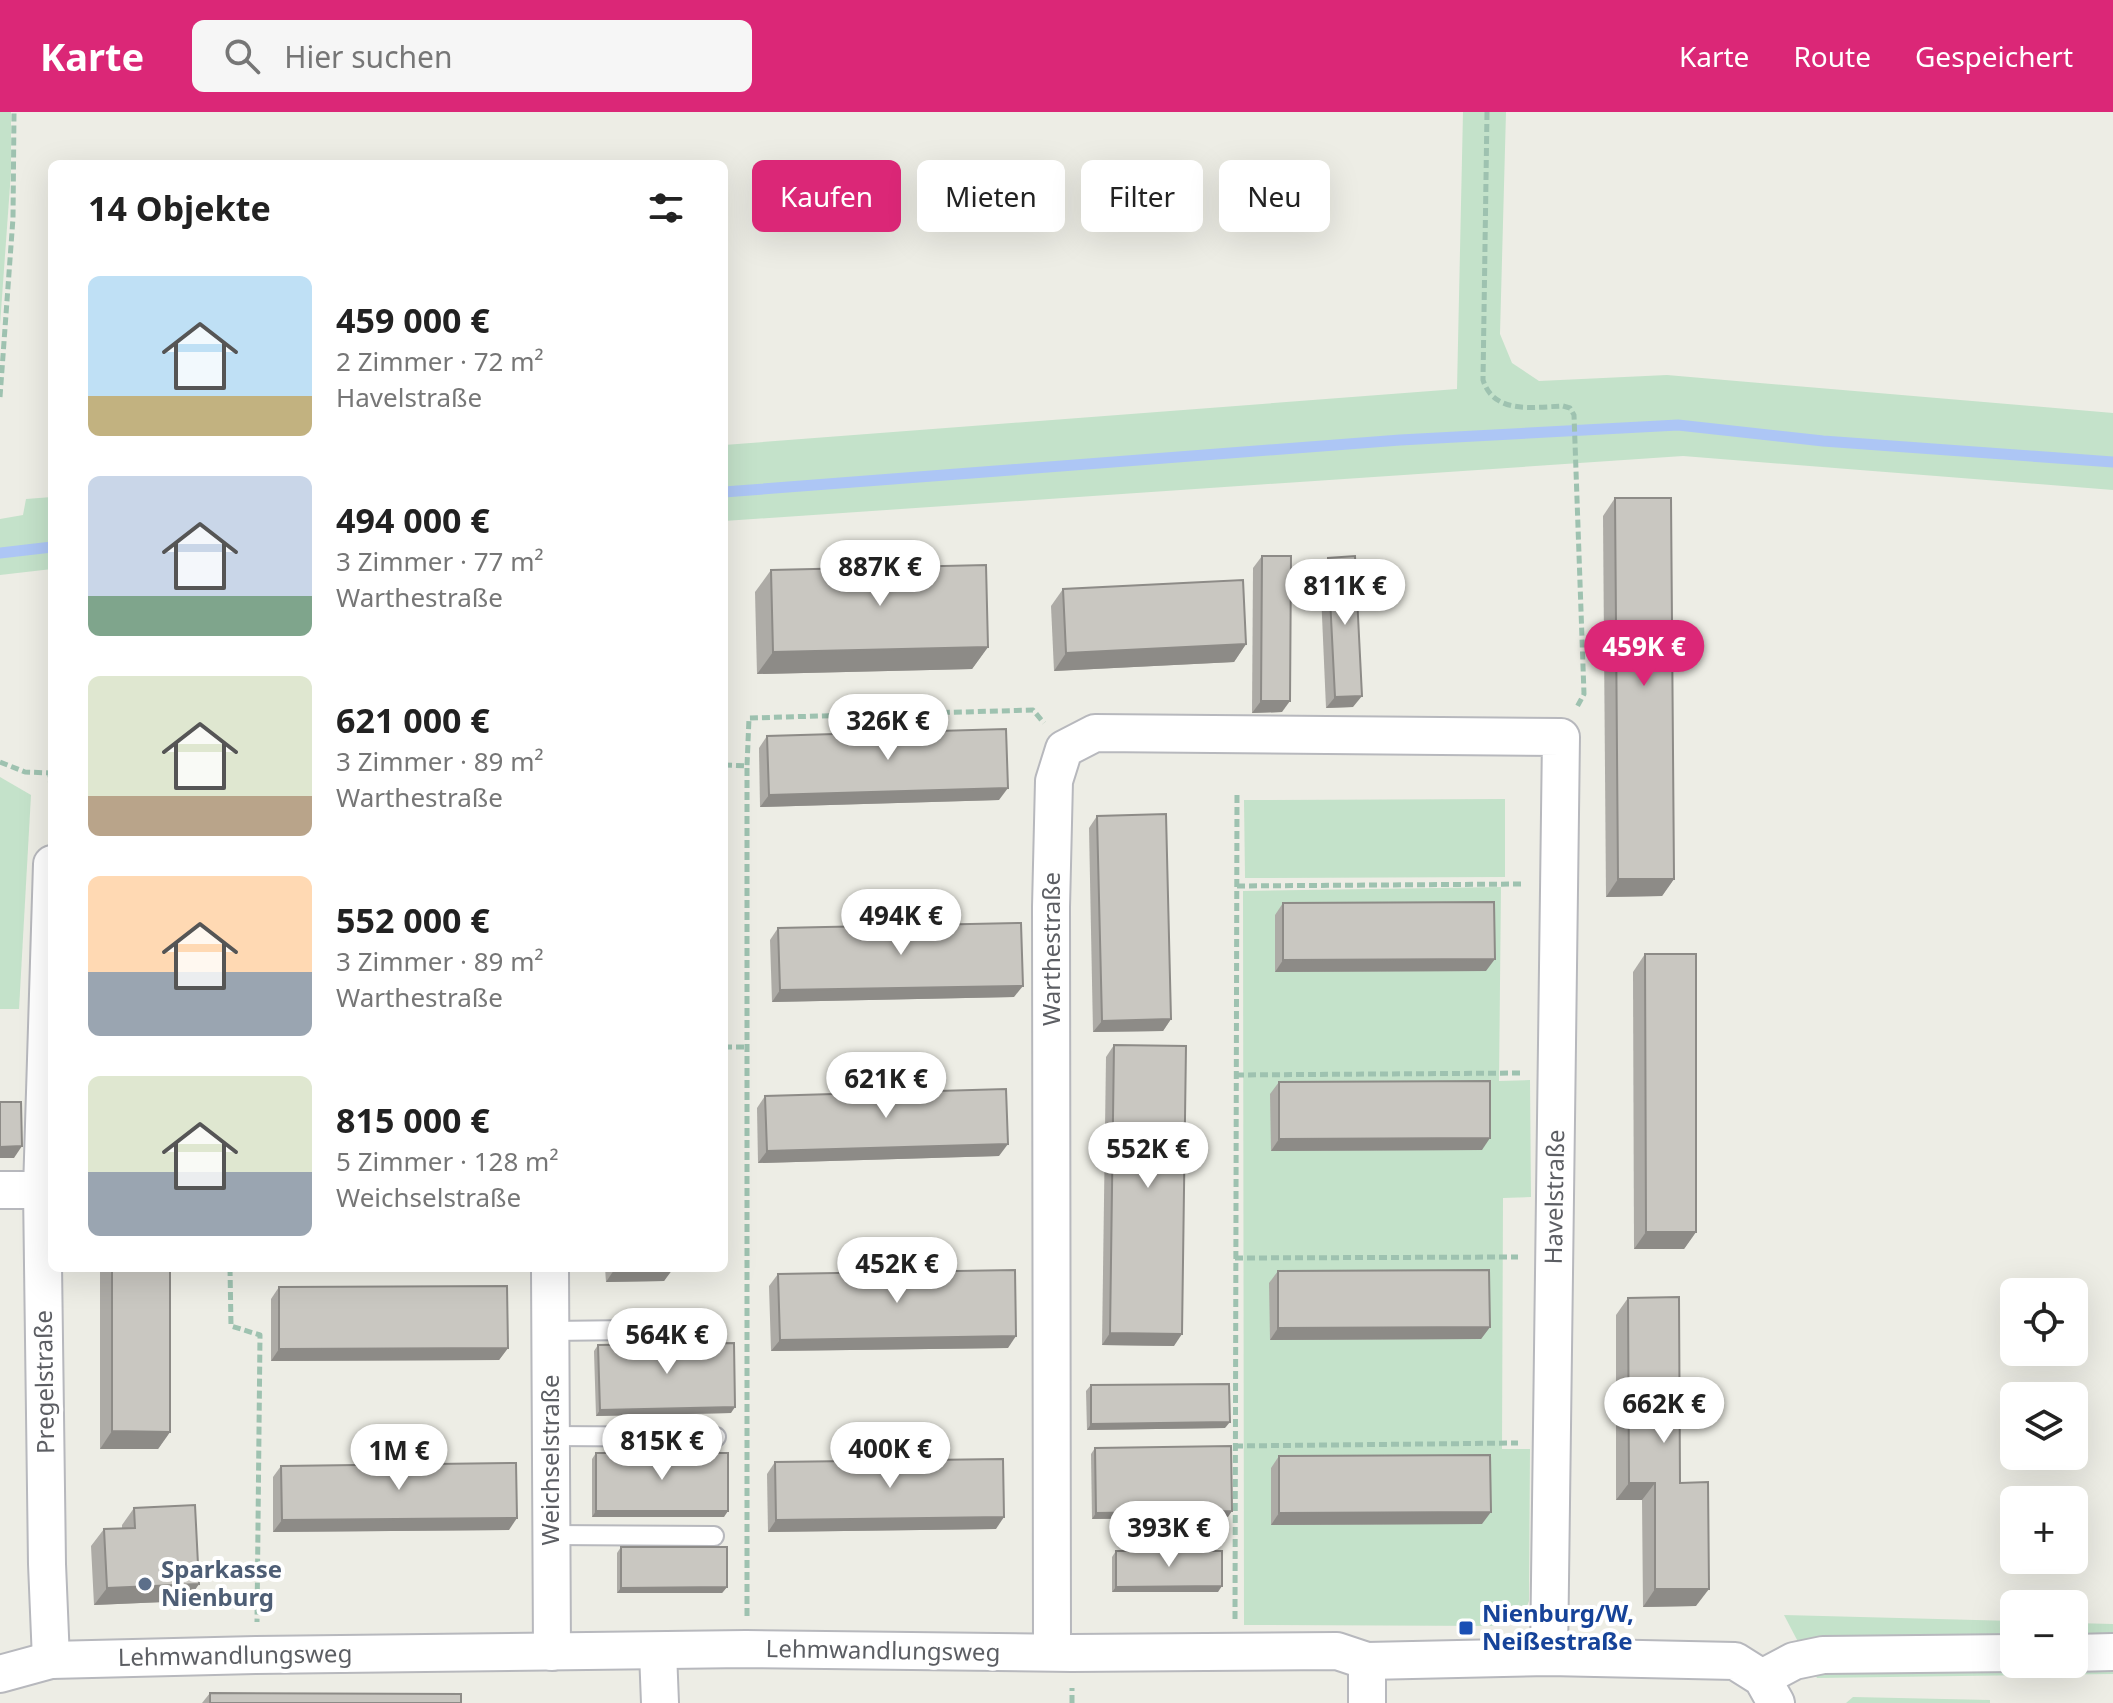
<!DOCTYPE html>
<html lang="de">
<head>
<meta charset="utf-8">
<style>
	:root { --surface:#fff; --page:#f6f6f6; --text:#222; --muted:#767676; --accent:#db2777 }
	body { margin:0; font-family:"Noto Sans",sans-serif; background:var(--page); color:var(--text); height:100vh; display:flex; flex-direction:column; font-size:30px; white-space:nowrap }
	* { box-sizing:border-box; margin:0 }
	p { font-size:26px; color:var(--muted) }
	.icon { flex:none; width:44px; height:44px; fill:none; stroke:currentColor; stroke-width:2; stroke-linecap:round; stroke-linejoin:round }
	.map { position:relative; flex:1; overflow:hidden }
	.side { position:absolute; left:48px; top:48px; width:680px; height:1112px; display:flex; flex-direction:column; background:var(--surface); border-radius:12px; box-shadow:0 8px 32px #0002 }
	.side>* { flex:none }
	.hud { position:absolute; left:752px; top:48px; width:760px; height:72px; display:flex; gap:16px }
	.tools { position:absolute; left:2000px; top:1166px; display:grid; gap:16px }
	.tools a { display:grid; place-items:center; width:88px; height:88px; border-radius:12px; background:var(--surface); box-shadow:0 8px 32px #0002; font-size:40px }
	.price { position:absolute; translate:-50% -68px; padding:0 18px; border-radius:28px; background:#fff; color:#222; font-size:26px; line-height:52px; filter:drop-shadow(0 2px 4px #0008) }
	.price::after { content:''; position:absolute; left:50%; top:48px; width:24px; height:18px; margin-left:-12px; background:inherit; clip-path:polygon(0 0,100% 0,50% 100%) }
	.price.on { background:var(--accent); color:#fff }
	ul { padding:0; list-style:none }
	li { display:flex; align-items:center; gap:24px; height:200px; padding:0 40px }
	li span { display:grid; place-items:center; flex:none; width:224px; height:160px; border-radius:12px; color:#555 }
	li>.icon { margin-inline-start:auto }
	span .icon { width:96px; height:96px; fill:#fffc; stroke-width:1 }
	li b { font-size:34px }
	h2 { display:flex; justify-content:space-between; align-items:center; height:96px; padding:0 40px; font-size:34px }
	.pill { padding:0 28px; border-radius:12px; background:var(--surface); box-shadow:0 8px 32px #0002; font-size:28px; line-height:72px }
	.pill.on { background:var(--accent); color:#fff }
	header { display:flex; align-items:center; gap:48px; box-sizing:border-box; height:112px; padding:0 40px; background:var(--accent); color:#fff }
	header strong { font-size:38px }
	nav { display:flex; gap:44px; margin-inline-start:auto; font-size:28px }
	.search { width:560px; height:72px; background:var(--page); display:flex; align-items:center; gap:20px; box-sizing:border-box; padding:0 28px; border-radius:12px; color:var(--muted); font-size:30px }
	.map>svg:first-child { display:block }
</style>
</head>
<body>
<header>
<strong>Karte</strong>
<div class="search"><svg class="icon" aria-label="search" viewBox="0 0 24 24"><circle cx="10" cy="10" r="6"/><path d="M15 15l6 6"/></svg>Hier suchen</div>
<nav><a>Karte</a><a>Route</a><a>Gespeichert</a></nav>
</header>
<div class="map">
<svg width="2113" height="1591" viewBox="0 0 2113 1591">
	<rect width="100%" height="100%" fill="#edede5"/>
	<g fill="#c4e2ca">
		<path d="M0,0H11V60L0,213Z"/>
		<path d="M1463,0H1506L1500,222L1512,251L1539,269L1667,263L2113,301V378L1683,344L724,409V333L1457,277Z"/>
		<path d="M52,385V457L0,463V407L23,403L26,387Z"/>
		<path d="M0,665L31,683L19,897H0Z"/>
		<path d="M1505,687V765L1245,766L1244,688Z"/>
		<path d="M1501,775L1499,969L1530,968L1531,1085L1503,1086L1502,1337H1530L1529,1489C1524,1505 1511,1509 1497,1514L1244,1513L1243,779Z"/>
		<path d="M1784,1503L2014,1509V1552H2074V1511L2113,1512V1562L1817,1566Z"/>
		<path d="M1853,1585L1990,1588V1591H1846Z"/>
	</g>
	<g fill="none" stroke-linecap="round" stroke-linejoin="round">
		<g stroke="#adc6f5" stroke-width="11">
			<path d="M724,380L1400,328L1678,313L1823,329L2113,350"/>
			<path d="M0,441L52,435"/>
		</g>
		<g stroke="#b7b8bd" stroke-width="22">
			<g id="service">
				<path d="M550,1219L715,1217"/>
				<path d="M551,1324L716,1325"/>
				<path d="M551,1423L714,1424"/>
			</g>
		</g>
		<g stroke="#b7b8bd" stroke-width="40">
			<g id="minor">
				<path d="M0,1078H42"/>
				<path d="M550,1156L552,1540"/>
				<path d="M658,1540L660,1591"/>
				<path d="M1052,1540L1051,795L1054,669L1064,637L1095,621L1561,625L1549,1545"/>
				<path d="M2074,1541L2113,1540"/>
				<path d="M51,1548L47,1452L42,1078L52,752"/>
				<path d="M0,1562L51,1548L256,1543L746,1537L1072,1541L1337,1539L1367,1549L1549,1545L1735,1549L1762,1566L1776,1591"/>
				<path d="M1762,1566L1794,1549L1823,1543L2014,1541"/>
				<path d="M1367,1591V1549"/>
			</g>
		</g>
		<g stroke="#9ec2b0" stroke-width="5" stroke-dasharray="8 4" stroke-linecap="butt">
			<path d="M1487,0L1483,268C1494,303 1534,295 1563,294L1570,296L1574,303L1584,582L1577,595"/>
			<path d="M0,285L13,106L14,0"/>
			<path d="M0,650L25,660L50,661L52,702"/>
			<path d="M724,653L747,654L749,606L1033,598L1044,611"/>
			<path d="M1237,774L1524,772"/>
			<path d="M724,935H747"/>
			<path d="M1236,963L1523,961"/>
			<path d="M1235,1146L1518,1145"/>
			<path d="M230,1156L231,1214L260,1223L257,1510"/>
			<path d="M1235,1334L1518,1331"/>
			<path d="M747,1504V654"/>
			<path d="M1235,1507L1237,681"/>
			<path d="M1072,1591V1576"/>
		</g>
		<use href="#service" stroke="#fff" stroke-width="18"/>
		<use href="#minor" stroke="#fff" stroke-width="36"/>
	</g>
	<g fill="#adaba6">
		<path d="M1615,386L1674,767L1662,784L1606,785L1603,404Z"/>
		<path d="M1262,444L1282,600L1252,601L1253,456Z"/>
		<path d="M1328,446L1353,595L1326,596L1320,458Z"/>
		<path d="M771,458L988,535L972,557L757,562L755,480Z"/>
		<path d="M1063,477L1246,532L1234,550L1054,559L1051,494Z"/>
		<path d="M767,624L999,688L760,695L759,636Z"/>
		<path d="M1097,704L1171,907L1163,919L1093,920L1089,716Z"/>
		<path d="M1283,791L1486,859L1275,860V803Z"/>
		<path d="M778,816L1014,885L772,890L770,828Z"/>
		<path d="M1645,842L1696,1120L1684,1137H1634L1633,860Z"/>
		<path d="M1114,933L1174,1234L1102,1233L1106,945Z"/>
		<path d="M1279,970L1482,1038L1271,1039L1270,982Z"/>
		<path d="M765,984L999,1044L758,1051L757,996Z"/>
		<path d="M100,1156H170V1320L158,1337H100Z"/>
		<path d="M605,1156H672L664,1169L606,1170Z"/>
		<path d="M1278,1159L1490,1215L1481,1227L1270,1228L1269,1171Z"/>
		<path d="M778,1162L1008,1236L771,1239L769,1174Z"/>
		<path d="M279,1175L508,1236L499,1248L271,1249V1187Z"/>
		<path d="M1628,1186L1680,1371L1696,1494L1643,1495L1642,1388H1616V1203Z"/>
		<path d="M598,1233L731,1301L596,1304L594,1239Z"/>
		<path d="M1091,1273L1225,1316L1087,1318L1086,1279Z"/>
		<path d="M1095,1336L1228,1405L1092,1407L1091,1342Z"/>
		<path d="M596,1341L724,1405H592V1347Z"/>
		<path d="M1279,1344L1482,1412L1271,1413V1356Z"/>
		<path d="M775,1350L996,1417L768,1420L767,1362Z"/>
		<path d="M281,1354L509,1418L273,1420V1365Z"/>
		<path d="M134,1396L199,1472L187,1489L94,1493L91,1434L104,1417L122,1416V1413Z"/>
		<path d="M621,1435L727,1475L722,1481H617V1441Z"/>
		<path d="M1116,1439L1218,1480H1112V1445Z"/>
		<path d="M210,1581L461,1591H202Z"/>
	</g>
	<g fill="#8d8b87">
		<path d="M1246,532L1234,550L1054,559L1066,541Z"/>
		<path d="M988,535L972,557L757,562L773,540Z"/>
		<path d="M1362,584L1353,595L1326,596L1335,585Z"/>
		<path d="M1261,589H1290L1282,600L1252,601Z"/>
		<path d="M1008,676L999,688L760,695L769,683Z"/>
		<path d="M1618,767H1674L1662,784L1606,785Z"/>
		<path d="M1495,847L1486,859L1275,860L1283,848Z"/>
		<path d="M1023,874L1014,885L772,890L780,878Z"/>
		<path d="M1171,907L1163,919L1093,920L1102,909Z"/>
		<path d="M1490,1026L1482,1038L1271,1039L1279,1027Z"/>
		<path d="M1008,1032L999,1044L758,1051L767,1039Z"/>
		<path d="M22,1034L14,1046H0V1035Z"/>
		<path d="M1646,1120H1696L1684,1137H1634Z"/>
		<path d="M673,1157L664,1169L606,1170L614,1158Z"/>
		<path d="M1490,1215L1481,1227L1270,1228L1278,1216Z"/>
		<path d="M1110,1221L1182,1222L1174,1234L1102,1233Z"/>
		<path d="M1016,1224L1008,1236L771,1239L780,1228Z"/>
		<path d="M508,1236L499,1248L271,1249L279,1237Z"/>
		<path d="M735,1295L731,1301L596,1304L600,1298Z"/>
		<path d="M1230,1310L1225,1316L1087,1318L1091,1312Z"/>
		<path d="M112,1319L170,1320L158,1337H100Z"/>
		<path d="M1629,1371H1655L1642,1388H1616Z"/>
		<path d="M596,1399H728L724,1405H592Z"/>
		<path d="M1232,1399L1228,1405L1092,1407L1096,1401Z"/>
		<path d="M1491,1400L1482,1412L1271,1413L1279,1401Z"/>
		<path d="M1004,1405L996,1417L768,1420L776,1408Z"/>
		<path d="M517,1406L509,1418L273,1420L282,1408Z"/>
		<path d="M199,1472L187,1489L94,1493L107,1476Z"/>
		<path d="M1222,1474L1218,1480H1112L1116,1475Z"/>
		<path d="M727,1475L722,1481H617L621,1476Z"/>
		<path d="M1655,1477H1709L1696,1494L1643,1495Z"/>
	</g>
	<g fill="#c9c7c1" stroke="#8d8b87" stroke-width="2">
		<path d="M1615,386H1671L1674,767H1618Z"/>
		<path d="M1262,444H1291L1290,589H1261Z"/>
		<path d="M1355,444L1362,584L1335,585L1328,446Z"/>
		<path d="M986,453L988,535L773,540L771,458Z"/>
		<path d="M1243,468L1246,532L1066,541L1063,477Z"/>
		<path d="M1006,617L1008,676L769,683L767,624Z"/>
		<path d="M1166,702L1171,907L1102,909L1097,704Z"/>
		<path d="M1494,790L1495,847L1283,848V791Z"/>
		<path d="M1021,811L1023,874L780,878L778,816Z"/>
		<path d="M1645,842H1696V1120H1646Z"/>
		<path d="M1114,933L1186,934L1182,1222L1110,1221Z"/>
		<path d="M1490,969V1026L1279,1027V970Z"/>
		<path d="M1006,977L1008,1032L767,1039L765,984Z"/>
		<path d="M0,990H21L22,1034L0,1035Z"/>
		<path d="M112,1156H170V1320L112,1319Z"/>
		<path d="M614,1156H672L673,1157L614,1158Z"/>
		<path d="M1015,1158L1016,1224L780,1228L778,1162Z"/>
		<path d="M1489,1158L1490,1215L1278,1216V1159Z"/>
		<path d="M507,1174L508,1236L279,1237V1175Z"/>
		<path d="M1679,1185L1680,1371L1708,1370L1709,1477H1655V1371H1629L1628,1186Z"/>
		<path d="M734,1231L735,1295L600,1298L598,1233Z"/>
		<path d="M1229,1272L1230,1310L1091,1312V1273Z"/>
		<path d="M1231,1334L1232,1399L1096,1401L1095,1336Z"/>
		<rect x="596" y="1341" width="132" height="58"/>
		<path d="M1490,1343L1491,1400L1279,1401V1344Z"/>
		<path d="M1003,1347L1004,1405L776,1408L775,1350Z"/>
		<path d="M516,1351L517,1406L282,1408L281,1354Z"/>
		<path d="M195,1393L199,1472L107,1476L104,1417L135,1416L134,1396Z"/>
		<path d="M621,1435H727V1475L621,1476Z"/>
		<path d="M1116,1439H1222V1474L1116,1475Z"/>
		<path d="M210,1581L461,1582V1591H210Z"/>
	</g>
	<circle fill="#5c6f8a" stroke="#fff" stroke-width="3" cx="145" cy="1472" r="8"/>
	<rect fill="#1a4fb4" stroke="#fff" stroke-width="3" x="1458" y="1508" width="16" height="16" rx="4"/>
	<g text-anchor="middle" stroke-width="8" stroke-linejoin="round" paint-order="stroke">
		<g font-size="24" fill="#5c5e63" stroke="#fff">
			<text transform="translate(1052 837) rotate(-90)" y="8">Warthestraße</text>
			<text transform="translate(1555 1085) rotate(-89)" y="8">Havelstraße</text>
			<text transform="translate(45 1270) rotate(-91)" y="8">Pregelstraße</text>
			<text transform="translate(551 1348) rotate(-90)" y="8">Weichselstraße</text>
			<text transform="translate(883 1539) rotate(1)" y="8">Lehmwandlungsweg</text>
			<text transform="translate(235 1544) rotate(-1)" y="8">Lehmwandlungsweg</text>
		</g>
		<g font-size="24" font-weight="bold" fill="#4e5e75" stroke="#fff" text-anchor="start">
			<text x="161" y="1466">Sparkasse<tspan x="161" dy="28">Nienburg</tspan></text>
		</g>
		<g font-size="24" font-weight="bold" fill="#164399" stroke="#fff" text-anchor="start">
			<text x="1482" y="1510">Nienburg/W,<tspan x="1482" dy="28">Neißestraße</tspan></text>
		</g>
	</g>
</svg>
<div class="tools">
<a><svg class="icon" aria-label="locate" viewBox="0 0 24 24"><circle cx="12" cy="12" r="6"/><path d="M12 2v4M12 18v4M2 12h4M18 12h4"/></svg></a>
<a><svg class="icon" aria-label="layers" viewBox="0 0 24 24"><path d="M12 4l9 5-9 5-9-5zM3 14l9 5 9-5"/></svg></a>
<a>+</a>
<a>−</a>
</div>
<b class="price" style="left:880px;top:496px">887K €</b>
<b class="price" style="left:1345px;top:515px">811K €</b>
<b class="price on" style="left:1644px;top:576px">459K €</b>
<b class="price" style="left:888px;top:650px">326K €</b>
<b class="price" style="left:901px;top:845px">494K €</b>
<b class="price" style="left:886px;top:1008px">621K €</b>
<b class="price" style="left:1148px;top:1078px">552K €</b>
<b class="price" style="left:897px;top:1193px">452K €</b>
<b class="price" style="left:667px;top:1264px">564K €</b>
<b class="price" style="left:1664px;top:1333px">662K €</b>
<b class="price" style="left:662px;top:1370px">815K €</b>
<b class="price" style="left:890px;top:1378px">400K €</b>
<b class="price" style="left:399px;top:1380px">1M €</b>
<b class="price" style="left:1169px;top:1457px">393K €</b>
<div class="hud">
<a class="pill on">Kaufen</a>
<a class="pill">Mieten</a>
<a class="pill">Filter</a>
<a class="pill">Neu</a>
</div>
<section class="side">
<h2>14 Objekte<svg class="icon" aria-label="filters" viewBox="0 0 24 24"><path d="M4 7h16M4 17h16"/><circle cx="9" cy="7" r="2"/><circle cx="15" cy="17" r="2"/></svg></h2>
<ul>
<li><span style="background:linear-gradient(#bfe0f5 75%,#c2b280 0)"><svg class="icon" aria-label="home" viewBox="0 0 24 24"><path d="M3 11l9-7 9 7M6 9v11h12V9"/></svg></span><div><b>459 000 €</b><p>2 Zimmer · 72 m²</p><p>Havelstraße</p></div></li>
<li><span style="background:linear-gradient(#c9d6e8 75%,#7fa58c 0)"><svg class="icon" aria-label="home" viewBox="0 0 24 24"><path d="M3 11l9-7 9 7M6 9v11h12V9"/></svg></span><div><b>494 000 €</b><p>3 Zimmer · 77 m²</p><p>Warthestraße</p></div></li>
<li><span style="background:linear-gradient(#dfe7d0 75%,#b9a48a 0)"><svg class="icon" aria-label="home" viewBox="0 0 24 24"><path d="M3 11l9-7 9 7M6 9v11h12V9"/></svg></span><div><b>621 000 €</b><p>3 Zimmer · 89 m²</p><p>Warthestraße</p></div></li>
<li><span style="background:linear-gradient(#ffd9b3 60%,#9aa5b1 0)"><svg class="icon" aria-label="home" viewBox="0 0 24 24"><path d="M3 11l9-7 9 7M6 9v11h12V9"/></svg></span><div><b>552 000 €</b><p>3 Zimmer · 89 m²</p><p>Warthestraße</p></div></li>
<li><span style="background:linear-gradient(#dfe7d0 60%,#9aa5b1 0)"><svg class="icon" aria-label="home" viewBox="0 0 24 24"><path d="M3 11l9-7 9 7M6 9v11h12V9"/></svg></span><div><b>815 000 €</b><p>5 Zimmer · 128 m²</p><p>Weichselstraße</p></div></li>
</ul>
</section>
</div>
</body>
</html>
